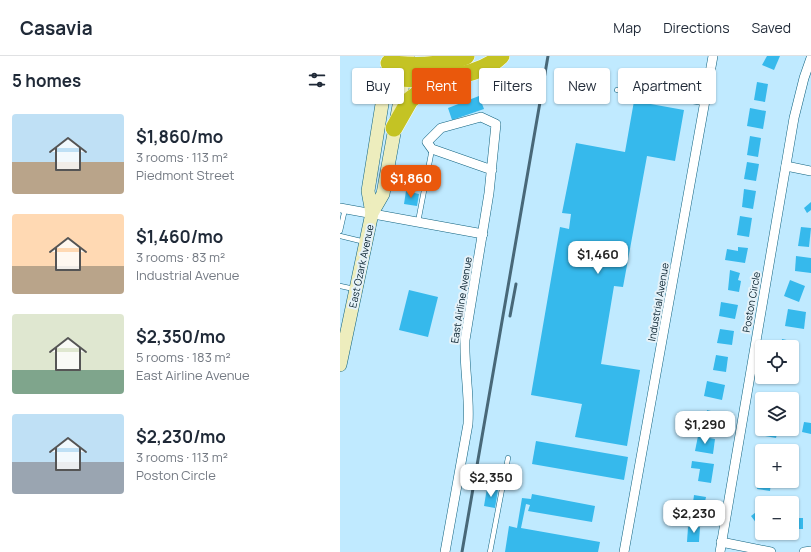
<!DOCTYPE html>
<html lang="en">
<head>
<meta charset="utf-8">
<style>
	:root { --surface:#fff; --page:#f6f6f7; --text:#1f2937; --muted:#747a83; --line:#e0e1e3; --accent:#ea580c }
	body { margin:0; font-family:Manrope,sans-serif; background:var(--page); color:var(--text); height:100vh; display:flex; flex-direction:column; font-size:15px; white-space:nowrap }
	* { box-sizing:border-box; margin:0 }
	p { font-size:13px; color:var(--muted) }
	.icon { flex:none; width:22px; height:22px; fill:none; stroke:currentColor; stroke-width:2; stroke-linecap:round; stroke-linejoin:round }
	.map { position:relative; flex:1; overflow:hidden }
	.sheet { display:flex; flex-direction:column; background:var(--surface); width:340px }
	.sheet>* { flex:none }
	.banner { position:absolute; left:12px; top:12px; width:380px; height:36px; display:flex; gap:8px }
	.tools { position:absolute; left:415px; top:284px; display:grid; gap:8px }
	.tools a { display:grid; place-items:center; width:44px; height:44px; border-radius:4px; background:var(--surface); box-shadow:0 1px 3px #0004; font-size:20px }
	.price { position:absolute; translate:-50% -34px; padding:0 9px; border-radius:8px; background:#fff; color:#222; font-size:13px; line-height:26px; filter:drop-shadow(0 1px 2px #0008) }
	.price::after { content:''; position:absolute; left:50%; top:24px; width:12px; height:9px; margin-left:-6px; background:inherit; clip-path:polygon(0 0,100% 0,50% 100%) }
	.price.selected { background:var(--accent); color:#fff }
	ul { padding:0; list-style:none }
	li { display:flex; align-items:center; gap:12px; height:100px; padding:0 12px }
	li span { display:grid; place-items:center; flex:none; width:112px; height:80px; border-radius:4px; color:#555 }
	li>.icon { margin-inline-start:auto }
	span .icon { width:48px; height:48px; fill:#fffc; stroke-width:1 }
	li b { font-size:17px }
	h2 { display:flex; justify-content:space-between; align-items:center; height:48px; padding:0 12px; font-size:17px }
	.tag { padding:0 14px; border-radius:4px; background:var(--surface); box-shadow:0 1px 3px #0004; font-size:14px; line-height:36px }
	.tag.selected { background:var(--accent); color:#fff }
	header { display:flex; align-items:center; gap:24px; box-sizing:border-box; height:56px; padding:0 20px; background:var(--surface); border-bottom:1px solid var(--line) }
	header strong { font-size:19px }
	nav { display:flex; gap:22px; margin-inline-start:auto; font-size:14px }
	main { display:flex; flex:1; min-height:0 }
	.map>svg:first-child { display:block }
</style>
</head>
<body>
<header>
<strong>Casavia</strong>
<nav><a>Map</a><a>Directions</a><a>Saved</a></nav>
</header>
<main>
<section class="sheet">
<h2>5 homes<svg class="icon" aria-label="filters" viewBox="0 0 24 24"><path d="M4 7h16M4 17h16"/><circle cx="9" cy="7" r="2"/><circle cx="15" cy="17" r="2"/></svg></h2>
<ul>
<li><span style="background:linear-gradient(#bfe0f5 60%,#b9a48a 0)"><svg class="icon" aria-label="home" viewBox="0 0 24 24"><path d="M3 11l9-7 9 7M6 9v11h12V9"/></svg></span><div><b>$1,860/mo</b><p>3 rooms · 113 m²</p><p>Piedmont Street</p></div></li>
<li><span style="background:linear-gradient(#ffd9b3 65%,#b9a48a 0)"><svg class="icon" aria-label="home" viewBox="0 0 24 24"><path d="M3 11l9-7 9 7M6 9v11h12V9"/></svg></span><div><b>$1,460/mo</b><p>3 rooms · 83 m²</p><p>Industrial Avenue</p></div></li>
<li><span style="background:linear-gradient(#dfe7d0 70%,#7fa58c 0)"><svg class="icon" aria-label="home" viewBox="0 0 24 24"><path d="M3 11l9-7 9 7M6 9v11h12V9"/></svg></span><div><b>$2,350/mo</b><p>5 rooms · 183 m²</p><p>East Airline Avenue</p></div></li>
<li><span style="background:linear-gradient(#bfe0f5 60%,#9aa5b1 0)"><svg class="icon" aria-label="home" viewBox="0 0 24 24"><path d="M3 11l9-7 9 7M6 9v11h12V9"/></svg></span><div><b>$2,230/mo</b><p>3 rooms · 113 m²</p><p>Poston Circle</p></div></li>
</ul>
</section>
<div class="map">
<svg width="471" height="496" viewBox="0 0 471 496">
	<rect width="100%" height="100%" fill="#c0eaff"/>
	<g fill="#36b9ec">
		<path d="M427,0H440L434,14L422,9Z"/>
		<path d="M417,26L428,28L425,46L414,44Z"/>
		<path d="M139,40L144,53L112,64L108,52Z"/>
		<path d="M294,45L344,54L335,105L307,100L283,231L274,230L261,308L300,314L287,390L235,381L242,348L191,339L220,171L229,173L231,158L222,157L236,87L285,96Z"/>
		<path d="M410,52L426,55L423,73L407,70Z"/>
		<path d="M410,80L421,82L418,101L407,99Z"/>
		<path d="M407,106L419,108L416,125L404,123Z"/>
		<path d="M404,133L416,135L413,153L402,151Z"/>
		<path d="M66,135L79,138L77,150L64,148Z"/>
		<path d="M471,146V154L467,157L464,152Z"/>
		<path d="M400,160L412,162L409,181L397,179Z"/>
		<path d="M461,171L471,172L469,191L458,190Z"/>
		<path d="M398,191L408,192L405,207L385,204L387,193L398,195Z"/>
		<path d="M456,200L471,202V217L455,215Z"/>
		<path d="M390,214L400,217L398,224L401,225L399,236L388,234Z"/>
		<path d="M450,224L465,230L459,246L444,240Z"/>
		<path d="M69,234L98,241L88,281L59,274Z"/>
		<path d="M381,246L398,249L395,263L379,260Z"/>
		<path d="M448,253L466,256L464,273L445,270Z"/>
		<path d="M380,273L394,275L392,289L377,287Z"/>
		<path d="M442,283L456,286L453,300L452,291H441Z"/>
		<path d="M376,299L388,301L386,316L373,314Z"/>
		<path d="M438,321H449V326L437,324Z"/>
		<path d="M367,325L385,329L382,344L364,340Z"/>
		<path d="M433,337L448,339V343H432Z"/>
		<path d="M367,354L379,357L377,370L365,367Z"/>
		<path d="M464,366L471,367V378L462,376Z"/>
		<path d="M427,373H438L436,382L425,380Z"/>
		<path d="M358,380L375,383L373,398L355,395Z"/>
		<path d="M196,385L288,401L284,424L192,408Z"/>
		<path d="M425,392L438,394V395H425Z"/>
		<path d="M352,405L374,408L371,427L358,425L360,413L351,412Z"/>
		<path d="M419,418L422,419V425H440L439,428L431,427L430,435L417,433Z"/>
		<path d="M147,432L158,434L155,452L144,450Z"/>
		<path d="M192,438L255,450L252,466L188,455L190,449L186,448L181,472L260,486L258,496H165L169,470L177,472L182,442L191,443Z"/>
		<path d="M354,439L366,441L363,455L352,454Z"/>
		<path d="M420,453L422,456V470L420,472L411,460Z"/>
		<rect x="452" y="462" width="11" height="11"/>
		<path d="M348,471H360L359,486H347Z"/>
	</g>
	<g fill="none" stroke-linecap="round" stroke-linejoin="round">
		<g stroke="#10627f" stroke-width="5.5">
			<g id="service">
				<path d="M277,34L365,47"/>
				<path d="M78,166L92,93"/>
				<path d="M0,175L5,153"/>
				<path d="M0,180L25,186"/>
				<path d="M0,230L14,233"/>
				<path d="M150,496L168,402"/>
			</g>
		</g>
		<g stroke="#10627f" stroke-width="10">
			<g id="minor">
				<path d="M446,110L471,115"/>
				<path d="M0,152L143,178"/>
				<path d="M381,486L431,496"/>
				<path d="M105,496L128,368C130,340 124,312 125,284L149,137L156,68L141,61L101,72L87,86L92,93L152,114"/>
				<path d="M284,496L373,0"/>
				<path d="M380,496L454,62L464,22L471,2"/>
				<path d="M464,496L471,495"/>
			</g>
		</g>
		<g stroke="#10627f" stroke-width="14">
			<g id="secondary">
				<path d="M32,157L28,135L48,11"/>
				<path d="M0,309L32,157L43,138L68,0"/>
			</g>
		</g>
		<g stroke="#fff" stroke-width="18">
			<g id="motorway">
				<path d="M49,7C76,12 101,10 126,0"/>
				<path d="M46,20C78,26 137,24 161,0"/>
				<path d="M54,72L70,44L99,21"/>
			</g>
		</g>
		<use href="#service" stroke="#fff" stroke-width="4.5"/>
		<use href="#minor" stroke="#fff" stroke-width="9"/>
		<use href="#secondary" stroke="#ededbd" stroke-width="13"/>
		<use href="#motorway" stroke="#c4c324" stroke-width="17"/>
		<g stroke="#486878" stroke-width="3">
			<path d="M170,260L176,228"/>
			<path d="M122,496L208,0"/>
		</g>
	</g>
	<g text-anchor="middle" stroke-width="4" stroke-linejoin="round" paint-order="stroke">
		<g font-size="10" fill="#001a27" stroke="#e5f2f9">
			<text transform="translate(21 210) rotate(-78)" y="4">East Ozark Avenue</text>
			<text transform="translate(121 244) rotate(-81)" y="4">East Airline Avenue</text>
			<text transform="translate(318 246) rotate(-80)" y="4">Industrial Avenue</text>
			<text transform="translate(411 246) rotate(-80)" y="4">Poston Circle</text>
		</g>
	</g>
</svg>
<div class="tools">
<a><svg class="icon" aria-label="locate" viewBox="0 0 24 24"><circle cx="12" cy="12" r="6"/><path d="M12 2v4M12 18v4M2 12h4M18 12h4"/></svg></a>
<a><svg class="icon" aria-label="layers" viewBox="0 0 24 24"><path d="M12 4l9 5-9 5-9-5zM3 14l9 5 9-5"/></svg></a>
<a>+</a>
<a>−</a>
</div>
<b class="price selected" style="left:71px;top:143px">$1,860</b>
<b class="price" style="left:258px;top:219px">$1,460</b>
<b class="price" style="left:365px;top:389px">$1,290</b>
<b class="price" style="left:151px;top:442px">$2,350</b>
<b class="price" style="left:354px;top:478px">$2,230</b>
<div class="banner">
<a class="tag">Buy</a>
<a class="tag selected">Rent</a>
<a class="tag">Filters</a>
<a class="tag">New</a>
<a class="tag">Apartment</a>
</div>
</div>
</main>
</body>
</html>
